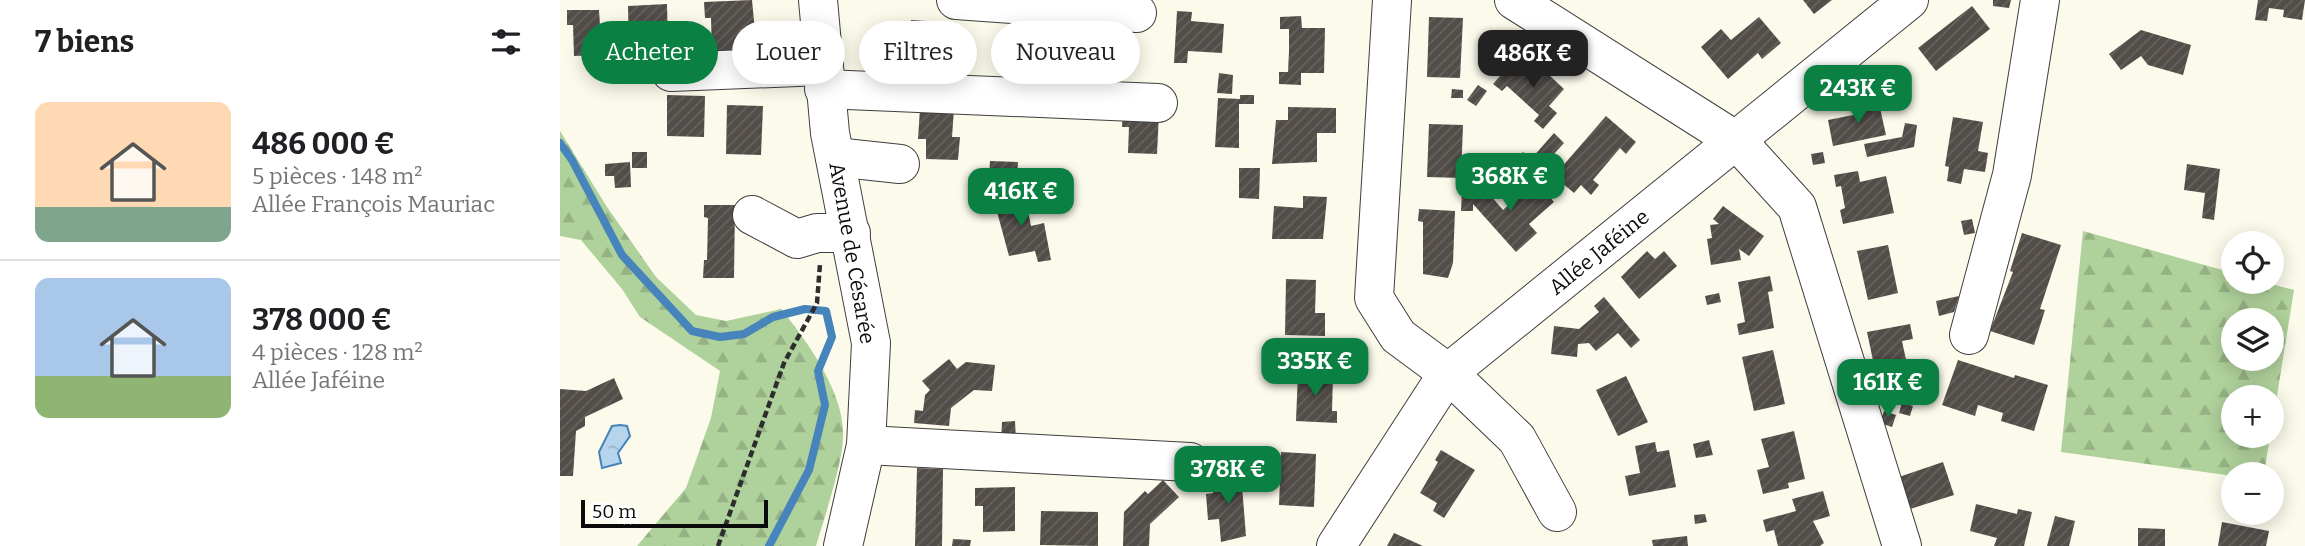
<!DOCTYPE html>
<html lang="fr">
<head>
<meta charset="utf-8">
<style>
	:root { --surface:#fff; --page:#f2f2f2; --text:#202124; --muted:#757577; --line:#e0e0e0; --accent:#0b8043 }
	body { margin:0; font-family:Bitter,serif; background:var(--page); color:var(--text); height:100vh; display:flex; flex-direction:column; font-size:26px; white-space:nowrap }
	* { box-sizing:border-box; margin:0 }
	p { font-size:23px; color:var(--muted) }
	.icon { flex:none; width:38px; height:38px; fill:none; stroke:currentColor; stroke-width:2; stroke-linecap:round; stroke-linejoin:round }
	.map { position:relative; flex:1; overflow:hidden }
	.drawer { display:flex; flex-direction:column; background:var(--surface); width:560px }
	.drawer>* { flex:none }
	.guide { position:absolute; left:21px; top:21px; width:665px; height:63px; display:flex; gap:14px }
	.controls { position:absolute; left:1661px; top:231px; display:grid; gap:14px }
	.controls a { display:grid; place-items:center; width:63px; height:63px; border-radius:50%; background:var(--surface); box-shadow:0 4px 18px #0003; font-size:35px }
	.scale { position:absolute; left:21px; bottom:18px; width:187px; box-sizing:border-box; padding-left:7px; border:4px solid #0b0b0b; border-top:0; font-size:19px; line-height:24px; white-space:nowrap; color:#0b0b0b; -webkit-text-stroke:5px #fff; paint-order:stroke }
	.price { position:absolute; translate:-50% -60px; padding:0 16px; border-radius:14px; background:var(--accent); color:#fff; font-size:23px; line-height:46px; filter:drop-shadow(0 2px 4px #0008) }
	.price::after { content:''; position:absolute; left:50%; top:42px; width:21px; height:16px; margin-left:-10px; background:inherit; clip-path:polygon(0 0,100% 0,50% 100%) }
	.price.selected { background:#222; color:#fff }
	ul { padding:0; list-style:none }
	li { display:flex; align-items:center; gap:21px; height:175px; padding:0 35px }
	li+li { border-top:2px solid var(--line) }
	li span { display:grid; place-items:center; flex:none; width:196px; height:140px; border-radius:14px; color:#555 }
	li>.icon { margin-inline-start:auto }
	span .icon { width:84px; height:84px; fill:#fffc; stroke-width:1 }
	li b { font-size:30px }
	h2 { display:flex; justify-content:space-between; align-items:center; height:84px; padding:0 35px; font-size:30px }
	.chip { padding:0 24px; border-radius:32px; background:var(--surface); box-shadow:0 4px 18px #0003; font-size:24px; line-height:63px }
	.chip.selected { background:var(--accent); color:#fff }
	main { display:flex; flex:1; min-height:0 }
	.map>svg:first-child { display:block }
</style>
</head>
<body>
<main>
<section class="drawer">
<h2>7 biens<svg class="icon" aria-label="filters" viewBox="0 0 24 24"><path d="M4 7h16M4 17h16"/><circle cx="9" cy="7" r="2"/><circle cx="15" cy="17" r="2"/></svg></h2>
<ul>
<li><span style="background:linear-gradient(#ffd9b3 75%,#7fa58c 0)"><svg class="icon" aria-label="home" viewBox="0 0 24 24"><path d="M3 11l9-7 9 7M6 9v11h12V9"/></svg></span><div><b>486 000 €</b><p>5 pièces · 148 m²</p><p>Allée François Mauriac</p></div></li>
<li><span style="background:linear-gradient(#a9c7e8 70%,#8fb573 0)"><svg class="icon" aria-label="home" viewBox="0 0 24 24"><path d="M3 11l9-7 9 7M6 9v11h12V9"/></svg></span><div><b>378 000 €</b><p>4 pièces · 128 m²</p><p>Allée Jaféine</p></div></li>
</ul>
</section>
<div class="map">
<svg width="1745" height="546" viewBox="0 0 1745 546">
	<defs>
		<pattern id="forest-firs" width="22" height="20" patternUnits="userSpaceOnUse" patternTransform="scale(1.75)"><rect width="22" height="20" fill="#afd19b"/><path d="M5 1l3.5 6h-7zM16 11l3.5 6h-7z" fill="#95b284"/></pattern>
		<pattern id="water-ripples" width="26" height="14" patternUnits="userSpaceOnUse" patternTransform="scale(1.75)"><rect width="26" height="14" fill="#b6d5ed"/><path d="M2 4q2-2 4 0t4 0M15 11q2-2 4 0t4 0" fill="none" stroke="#9bb6ca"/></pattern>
		<pattern id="building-hatch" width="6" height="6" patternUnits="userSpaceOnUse" patternTransform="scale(1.75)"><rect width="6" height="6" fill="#524d49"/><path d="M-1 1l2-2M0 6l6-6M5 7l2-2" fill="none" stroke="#66625f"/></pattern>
	</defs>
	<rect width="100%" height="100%" fill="#fcfaeb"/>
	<g fill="url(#forest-firs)" fill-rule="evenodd">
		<path d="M0,131L47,207L96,277L136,315L166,321L221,309C247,341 285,393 283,437C283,462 264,519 256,546H77L126,488L151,418L160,371L80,317L62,289L21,240L0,236Z"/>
		<path d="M1523,231L1673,273V282H1704L1734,290L1712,427V397H1673V436H1710L1704,474L1673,476L1501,452ZM1673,320H1712V359H1673Z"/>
	</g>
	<path fill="url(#water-ripples)" stroke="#4684bb" stroke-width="2" d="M60,425L67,426L70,436L58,453L61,463L42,468L39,452L52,426Z"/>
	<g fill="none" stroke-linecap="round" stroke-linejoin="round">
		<path stroke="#4684bb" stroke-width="8" d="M0,143L12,160L62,255L132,331L160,337L184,334L213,317L245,309L266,311L272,337L258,371L265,405L249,470L209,546"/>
	</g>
	<g fill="url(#building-hatch)">
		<path d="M192,0L197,52L152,53L151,18H145L144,2Z"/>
		<path d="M1243,0H1272L1254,14Z"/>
		<path d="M1433,0H1451L1449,8L1433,6Z"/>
		<path d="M1698,0H1745L1742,20L1723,17L1724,10L1709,8L1707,21L1695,20Z"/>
		<path d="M107,4L108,49H69L68,6Z"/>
		<path d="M1412,6L1430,29L1376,71L1358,48Z"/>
		<path d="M7,10H39L42,55L14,56L13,25H7Z"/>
		<path d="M617,11L632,12L631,21L664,24L662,53L628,51L627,63H614Z"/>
		<path d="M741,16L742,28H765L764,73H741V85L719,84V72H728L729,51V29H720V17Z"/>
		<path d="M869,17L903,18L900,78L867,77Z"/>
		<path d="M1199,17L1221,43L1202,59L1198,53L1168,79L1141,47L1161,29L1171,40Z"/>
		<path d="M351,20L396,23L394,66L349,64L350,47L356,48L357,32H351Z"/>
		<path d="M453,23L485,25L482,68L498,69V89L454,87L455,66H450Z"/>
		<path d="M528,30L529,58L504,59L503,31Z"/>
		<path d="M1581,30L1631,45L1623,75L1588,65L1581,56L1561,70L1549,54Z"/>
		<path d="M971,58L1004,89L989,106L997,113L983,129L974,121L979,115L947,86L942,91L933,84L947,68L956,75Z"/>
		<path d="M659,73L673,75L672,94L657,93Z"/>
		<path d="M918,85L927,91L916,106L907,100Z"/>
		<path d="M892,89L903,90V98H891Z"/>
		<path d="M107,95L145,96L144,137L107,136Z"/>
		<path d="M680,95H694V104H679V148L655,147L658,98L680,99Z"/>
		<path d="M1318,99L1326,135L1273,146L1268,120L1298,114L1296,104Z"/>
		<path d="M167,105L203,106L201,155L166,154Z"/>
		<path d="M728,107L776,108V133H757V162L712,164L716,120H728Z"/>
		<path d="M360,108L394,109L392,137H400L398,160L366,159V139H358Z"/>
		<path d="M563,111L599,113L597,154L568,153L569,127H562Z"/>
		<path d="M1046,116L1076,142L1066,154L1060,148L1033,180L1039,185L1031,195L1021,185L1014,193L994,176Z"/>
		<path d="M1393,117L1423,122L1418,151L1428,153L1425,172L1404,169L1401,184L1387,181L1389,167L1385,166Z"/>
		<path d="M1345,123L1357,125L1354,147L1307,157L1304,144L1342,137Z"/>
		<path d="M869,124L903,125L901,178L867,177Z"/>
		<path d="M994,133L1004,143L982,167L972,158Z"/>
		<rect x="72" y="152" width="15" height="16"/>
		<path d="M963,152L974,162L964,172L953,162Z"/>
		<path d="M1263,152L1265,163L1253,165L1251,154Z"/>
		<path d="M430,161L458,162L457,178L429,176Z"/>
		<path d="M70,162L71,187L55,188L54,176H45V164Z"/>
		<path d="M1627,164L1660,169L1654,220L1642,218L1645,193L1624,190Z"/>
		<path d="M679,168H700L699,199L679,198Z"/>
		<path d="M1298,171L1300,182L1326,176L1334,213L1283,224L1280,210L1285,208L1281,186L1276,187L1274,175Z"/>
		<path d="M976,181L994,202L969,224L977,233L956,252L913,204V211H901L902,189H925L943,210Z"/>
		<path d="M464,192L471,226L484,223L491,260L478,262L475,251L449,256L436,208L440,207L438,196Z"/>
		<path d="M743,196L767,197L763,239H712L714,206L743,208Z"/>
		<path d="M144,205H175L174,278H143L144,260H147L148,218L144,217Z"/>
		<path d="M1163,206L1204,236L1189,256L1179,249L1181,260L1151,265L1147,239L1152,238L1150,225L1159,224L1153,219Z"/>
		<path d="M859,209L895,211L893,263L888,278L863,274V222L858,221Z"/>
		<path d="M1412,219L1415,233L1404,235L1401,221Z"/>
		<path d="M1462,233L1501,245L1480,309L1485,310L1474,345L1430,331L1453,272L1450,271Z"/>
		<path d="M1328,245L1338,293L1308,300L1297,251Z"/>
		<path d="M1087,251L1095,259L1104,251L1117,266L1079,299L1061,277Z"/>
		<path d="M1210,276L1213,291L1208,292L1214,328L1179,335L1177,324L1185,322L1178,282Z"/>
		<path d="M726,279L756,280L755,313H765V336L725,335Z"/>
		<path d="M1159,293L1161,302L1147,305L1145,296Z"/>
		<path d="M1399,296L1394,312L1379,316L1376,301Z"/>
		<path d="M1044,297L1080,340L1071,348L1058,333L1036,351L1029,343L1018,344L1017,357L991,354L994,326L1019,329L1039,312L1034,306Z"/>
		<path d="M1350,324L1353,339L1342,341L1351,383L1319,389L1307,332Z"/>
		<path d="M1213,350L1225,404L1194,411L1182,357Z"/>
		<path d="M389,359L397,369L406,362L435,365L432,391L414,390L391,408L389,426L354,423L355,410L363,411L365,395L370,390L362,381Z"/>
		<path d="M1398,360L1454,378L1455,375L1488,385L1474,431L1441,421L1443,413L1418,405L1415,416L1382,405Z"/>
		<path d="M738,372L773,375L772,411H777V423L736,421Z"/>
		<path d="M1066,376L1088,422L1058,436L1036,390Z"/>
		<path d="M54,378L63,399L25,417V426L16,431L13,476H0V389L26,391Z"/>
		<path d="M1342,403L1353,406L1350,416L1339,413Z"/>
		<path d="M1324,411L1336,415L1332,427L1320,423Z"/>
		<path d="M455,421L456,442L441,441L442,422Z"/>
		<path d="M1234,431L1245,479L1228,483L1229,488L1203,494L1197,470L1209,467L1201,439Z"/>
		<path d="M1149,440L1153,455L1136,458L1133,444Z"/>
		<path d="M1095,442L1097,452L1109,450L1116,487L1069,496L1065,476L1080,473L1075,446Z"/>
		<path d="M881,450L915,470L884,518L873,511L877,503L860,493L878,462L875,460Z"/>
		<path d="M721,452L756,454L754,507L719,505Z"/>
		<path d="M1383,462L1394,495L1347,510L1336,478Z"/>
		<path d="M357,468L383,469L382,546H355Z"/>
		<path d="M681,473L686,536L661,542L659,519L648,520L646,494L653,493L652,475Z"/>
		<path d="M603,480L619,497L590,524L589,546H563L564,512L585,491L588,494Z"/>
		<path d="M455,487V531L423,532V506H415V488Z"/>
		<path d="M1263,491L1270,516L1253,521L1264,543L1260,546H1218L1214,530L1206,532L1203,520L1236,511L1232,499Z"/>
		<path d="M1416,504L1457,514L1458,509L1472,512L1464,546H1434L1437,538L1410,531Z"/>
		<path d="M481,511L538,512V546L480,545Z"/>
		<path d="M1145,514L1147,522L1135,524L1134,515Z"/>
		<path d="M1495,516L1515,521L1509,546H1487Z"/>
		<path d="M1662,522L1709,531L1706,546H1658Z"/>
		<path d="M1578,528L1605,529V546H1578Z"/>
		<path d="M834,533L863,546H827Z"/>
		<path d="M1127,536L1128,546H1093L1092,540Z"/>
		<path d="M393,539L411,540L410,546H392Z"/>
	</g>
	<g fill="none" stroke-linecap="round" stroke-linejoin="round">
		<g stroke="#3e3e3e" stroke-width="40">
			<g id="minor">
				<path d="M258,0L270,133L311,343L306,445L283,546"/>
				<path d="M396,0L577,13"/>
				<path d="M832,0L814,298L838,336L888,373L957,439L997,512"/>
				<path d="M954,0L1178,142L1237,207L1342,546"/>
				<path d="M111,72L262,66"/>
				<path d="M264,89L598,103"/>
				<path d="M275,157L340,164"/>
				<path d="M192,215L237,239L257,233H291"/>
				<path d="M1409,335L1452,175L1480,0"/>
				<path d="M306,445L630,462"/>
				<path d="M776,546L888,373L1349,0"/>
			</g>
		</g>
		<path stroke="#2d2d2d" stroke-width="4.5" stroke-dasharray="7 3.5" stroke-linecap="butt" d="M158,546L224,363L257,303L260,264"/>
		<use href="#minor" stroke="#fff" stroke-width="38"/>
	</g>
	<g text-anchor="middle" stroke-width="7" stroke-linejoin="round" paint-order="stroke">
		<g font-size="21" fill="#0b0b0b" stroke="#fff">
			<text transform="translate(1039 252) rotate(-39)" y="7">Allée Jaféine</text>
			<text transform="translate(292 253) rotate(80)" y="7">Avenue de Césarée</text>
		</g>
	</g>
</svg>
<div class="controls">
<a><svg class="icon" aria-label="locate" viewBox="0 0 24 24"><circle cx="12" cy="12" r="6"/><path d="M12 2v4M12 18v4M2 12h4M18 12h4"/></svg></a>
<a><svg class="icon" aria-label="layers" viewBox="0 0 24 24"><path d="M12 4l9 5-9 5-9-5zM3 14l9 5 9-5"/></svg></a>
<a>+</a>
<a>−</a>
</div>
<div class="scale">50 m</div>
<b class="price selected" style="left:973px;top:90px">486K €</b>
<b class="price" style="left:1298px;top:125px">243K €</b>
<b class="price" style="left:950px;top:213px">368K €</b>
<b class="price" style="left:461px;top:228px">416K €</b>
<b class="price" style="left:755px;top:398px">335K €</b>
<b class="price" style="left:1328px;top:419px">161K €</b>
<b class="price" style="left:668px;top:506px">378K €</b>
<div class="guide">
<a class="chip selected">Acheter</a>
<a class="chip">Louer</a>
<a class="chip">Filtres</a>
<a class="chip">Nouveau</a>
</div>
</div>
</main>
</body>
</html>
